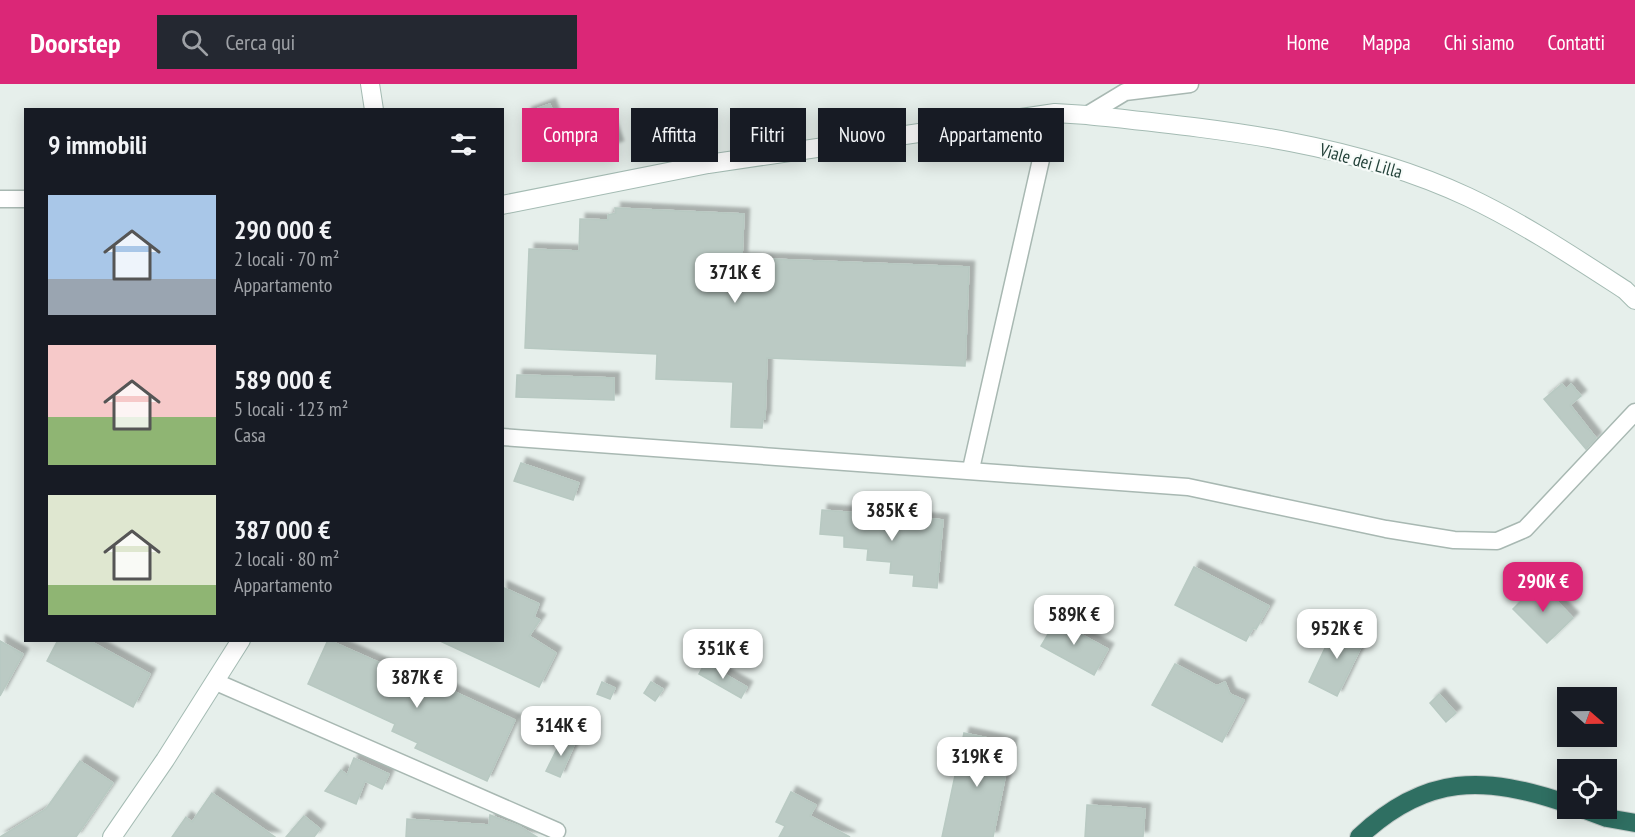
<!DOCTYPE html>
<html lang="it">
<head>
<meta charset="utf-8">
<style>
	:root { --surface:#171b24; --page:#242831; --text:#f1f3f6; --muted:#9ea1a6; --accent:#db2777 }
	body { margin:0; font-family:"PT Sans Narrow",sans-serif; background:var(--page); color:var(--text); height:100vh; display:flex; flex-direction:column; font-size:22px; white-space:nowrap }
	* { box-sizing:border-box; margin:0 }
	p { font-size:20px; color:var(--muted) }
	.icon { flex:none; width:33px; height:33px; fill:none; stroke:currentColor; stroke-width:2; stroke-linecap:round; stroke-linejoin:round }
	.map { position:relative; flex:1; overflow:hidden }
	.sheet { position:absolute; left:24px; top:24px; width:480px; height:534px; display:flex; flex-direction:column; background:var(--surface); border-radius:0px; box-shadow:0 3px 15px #0003 }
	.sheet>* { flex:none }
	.banner { position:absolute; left:522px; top:24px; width:570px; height:54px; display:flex; gap:12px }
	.needle { width:39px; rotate:110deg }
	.buttons { position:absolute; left:1557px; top:603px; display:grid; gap:12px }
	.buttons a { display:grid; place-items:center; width:60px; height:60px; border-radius:0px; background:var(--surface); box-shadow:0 3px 15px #0003; font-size:30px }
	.price { position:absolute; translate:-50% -51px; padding:0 14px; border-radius:12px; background:#fff; color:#222; font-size:20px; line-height:39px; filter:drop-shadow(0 2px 3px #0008) }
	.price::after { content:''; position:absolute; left:50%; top:36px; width:18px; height:14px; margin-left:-9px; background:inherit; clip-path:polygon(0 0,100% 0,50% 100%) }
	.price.current { background:var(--accent); color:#fff }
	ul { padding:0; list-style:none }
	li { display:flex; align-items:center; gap:18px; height:150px; padding:0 24px }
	li span { display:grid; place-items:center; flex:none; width:168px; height:120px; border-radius:0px; color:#555 }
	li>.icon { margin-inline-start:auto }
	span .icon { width:72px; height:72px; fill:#fffc; stroke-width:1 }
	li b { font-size:26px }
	h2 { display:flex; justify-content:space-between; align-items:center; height:72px; padding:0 24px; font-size:26px }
	.pill { padding:0 21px; border-radius:0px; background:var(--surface); box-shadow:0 3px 15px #0003; font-size:21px; line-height:54px }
	.pill.current { background:var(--accent); color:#fff }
	header { display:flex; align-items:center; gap:36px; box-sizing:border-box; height:84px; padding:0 30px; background:var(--accent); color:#fff }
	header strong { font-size:28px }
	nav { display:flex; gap:33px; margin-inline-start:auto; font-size:21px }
	.search { width:420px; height:54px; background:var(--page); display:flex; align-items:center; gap:15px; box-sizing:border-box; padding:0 21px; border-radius:0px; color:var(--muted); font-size:22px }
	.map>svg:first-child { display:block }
</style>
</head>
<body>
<header>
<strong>Doorstep</strong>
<div class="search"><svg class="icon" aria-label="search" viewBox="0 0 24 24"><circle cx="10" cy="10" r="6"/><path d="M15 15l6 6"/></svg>Cerca qui</div>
<nav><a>Home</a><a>Mappa</a><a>Chi siamo</a><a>Contatti</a></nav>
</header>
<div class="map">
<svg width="1635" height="753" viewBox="0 0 1635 753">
	<defs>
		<filter id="shadow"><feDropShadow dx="5.5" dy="-5.5" stdDeviation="1.5" flood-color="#0004"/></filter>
	</defs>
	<rect width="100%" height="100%" fill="#e6efeb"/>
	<g fill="#bbcac4" stroke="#b8c9c2" stroke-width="1.5" filter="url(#shadow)">
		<path d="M550,20L555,34L559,33L565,49L562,50L563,55L536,61L526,29Z"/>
		<path d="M611,42L618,62L597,69L591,49Z"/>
		<path d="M615,124L744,130L742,174L969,183L965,282L767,274L765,335H763L762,344L731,343L733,298L656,295L657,270L525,264L529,165L579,167L580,135L608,136V131L616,129Z"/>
		<path d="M517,291L614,294V316L516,313Z"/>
		<path d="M1562,300L1566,305L1571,300L1581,312L1570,321L1596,354L1586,365L1544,315Z"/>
		<path d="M521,379L579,399L573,416L514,397Z"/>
		<path d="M822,426L943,436L937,504L913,502L914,491L890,489L891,478L867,476L868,465L844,463V452L820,450Z"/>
		<path d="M1194,483L1269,522L1256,545L1253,544L1246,557L1175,521Z"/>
		<path d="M1539,499L1573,534L1547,559L1513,525Z"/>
		<path d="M502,503L539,520L534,533L540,536L529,552L556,569L539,603L438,556H502Z"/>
		<path d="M1059,532L1084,546L1082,551L1108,565L1094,591L1041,562Z"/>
		<path d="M1336,541L1365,555L1337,612L1309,598Z"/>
		<path d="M58,556H88L150,590L133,623L47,577Z"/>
		<path d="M328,556L412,593L414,589L515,636L487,697L415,664L418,659L392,647L395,640L308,600Z"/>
		<path d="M0,557L23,570L0,612Z"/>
		<path d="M705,579L747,603L741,614L699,590Z"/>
		<path d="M1175,580L1217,602L1225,598L1230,610L1244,616L1222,658L1152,621Z"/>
		<path d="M602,598L615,604L610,615L597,610Z"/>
		<path d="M651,598L663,605L655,617L644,609Z"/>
		<path d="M1439,610L1456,629L1446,638L1430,619Z"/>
		<path d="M964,649L1012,659L993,753H942Z"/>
		<path d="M563,653L575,659L560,693L546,687Z"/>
		<path d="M354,674L389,690L382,705L365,697L356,720L325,707L341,686L347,691Z"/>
		<path d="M80,677L113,699L76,753H0L46,725Z"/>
		<path d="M791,708L816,721L810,732L850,753H779L785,742L776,738Z"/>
		<path d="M212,709L275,753H172L186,733L192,738Z"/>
		<path d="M1087,721L1145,725L1143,753H1085Z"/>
		<path d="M490,731L519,742L537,753H406L407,735L489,741Z"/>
		<path d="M304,732L320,745L314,753H286Z"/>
	</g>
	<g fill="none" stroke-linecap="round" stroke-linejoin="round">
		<g stroke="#a8b8b2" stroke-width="19">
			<g id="street">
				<path d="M1087,31L1125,8L1190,0"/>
				<path d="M0,115H26"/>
				<path d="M502,353L1188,403L1386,445L1454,456L1497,457L1525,445L1635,328"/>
				<path d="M971,385L1047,49L1055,29"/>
				<path d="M216,598L557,747"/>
			</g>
		</g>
		<g stroke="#a4bbb3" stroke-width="20">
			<g id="secondary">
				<path d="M370,0L374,26"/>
				<path d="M502,121L708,80L1055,29L1087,31C1216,45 1349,57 1468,113C1523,139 1574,173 1625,206L1635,216"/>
				<path d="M112,753L165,676L241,556"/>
			</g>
		</g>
		<g stroke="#c2cac8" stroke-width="20">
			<g id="highway">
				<path d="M1580,724L1607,734L1635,739"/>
				<path d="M1359,753C1426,690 1484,691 1568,720"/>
			</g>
		</g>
		<use href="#street" stroke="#fff" stroke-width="16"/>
		<use href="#secondary" stroke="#fff" stroke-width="18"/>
		<use href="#highway" stroke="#2f6f62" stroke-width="18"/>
	</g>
	<g text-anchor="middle" stroke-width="4.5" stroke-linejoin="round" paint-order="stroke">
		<g font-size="18" fill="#24423a" stroke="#f7fbf9">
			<text transform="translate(1361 77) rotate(16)" y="6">Viale dei Lilla</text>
		</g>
	</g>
</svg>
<div class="buttons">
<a><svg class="needle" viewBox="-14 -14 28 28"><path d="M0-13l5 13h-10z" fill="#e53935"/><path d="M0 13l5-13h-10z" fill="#9ea1a6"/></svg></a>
<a><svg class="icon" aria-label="locate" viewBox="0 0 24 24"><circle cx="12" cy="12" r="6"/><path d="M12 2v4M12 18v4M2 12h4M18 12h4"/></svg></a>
</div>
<b class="price" style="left:735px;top:220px">371K €</b>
<b class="price" style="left:892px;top:458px">385K €</b>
<b class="price current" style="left:1543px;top:529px">290K €</b>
<b class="price" style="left:1074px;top:562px">589K €</b>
<b class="price" style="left:1337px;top:576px">952K €</b>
<b class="price" style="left:723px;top:596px">351K €</b>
<b class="price" style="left:417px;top:625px">387K €</b>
<b class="price" style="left:561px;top:673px">314K €</b>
<b class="price" style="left:977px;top:704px">319K €</b>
<div class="banner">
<a class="pill current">Compra</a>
<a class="pill">Affitta</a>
<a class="pill">Filtri</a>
<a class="pill">Nuovo</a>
<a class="pill">Appartamento</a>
</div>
<section class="sheet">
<h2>9 immobili<svg class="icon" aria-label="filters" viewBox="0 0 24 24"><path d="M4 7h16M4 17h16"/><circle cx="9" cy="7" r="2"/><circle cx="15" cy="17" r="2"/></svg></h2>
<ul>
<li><span style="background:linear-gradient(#a9c7e8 70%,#9aa5b1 0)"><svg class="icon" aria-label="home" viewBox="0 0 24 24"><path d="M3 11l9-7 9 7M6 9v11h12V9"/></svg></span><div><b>290 000 €</b><p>2 locali · 70 m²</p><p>Appartamento</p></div></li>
<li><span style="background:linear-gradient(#f6c9c9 60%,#8fb573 0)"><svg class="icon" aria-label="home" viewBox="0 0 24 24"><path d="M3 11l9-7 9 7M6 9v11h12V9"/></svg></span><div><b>589 000 €</b><p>5 locali · 123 m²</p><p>Casa</p></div></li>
<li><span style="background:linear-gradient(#dfe7d0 75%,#8fb573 0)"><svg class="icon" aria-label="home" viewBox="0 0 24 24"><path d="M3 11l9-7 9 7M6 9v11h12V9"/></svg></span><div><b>387 000 €</b><p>2 locali · 80 m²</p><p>Appartamento</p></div></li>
</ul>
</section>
</div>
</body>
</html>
